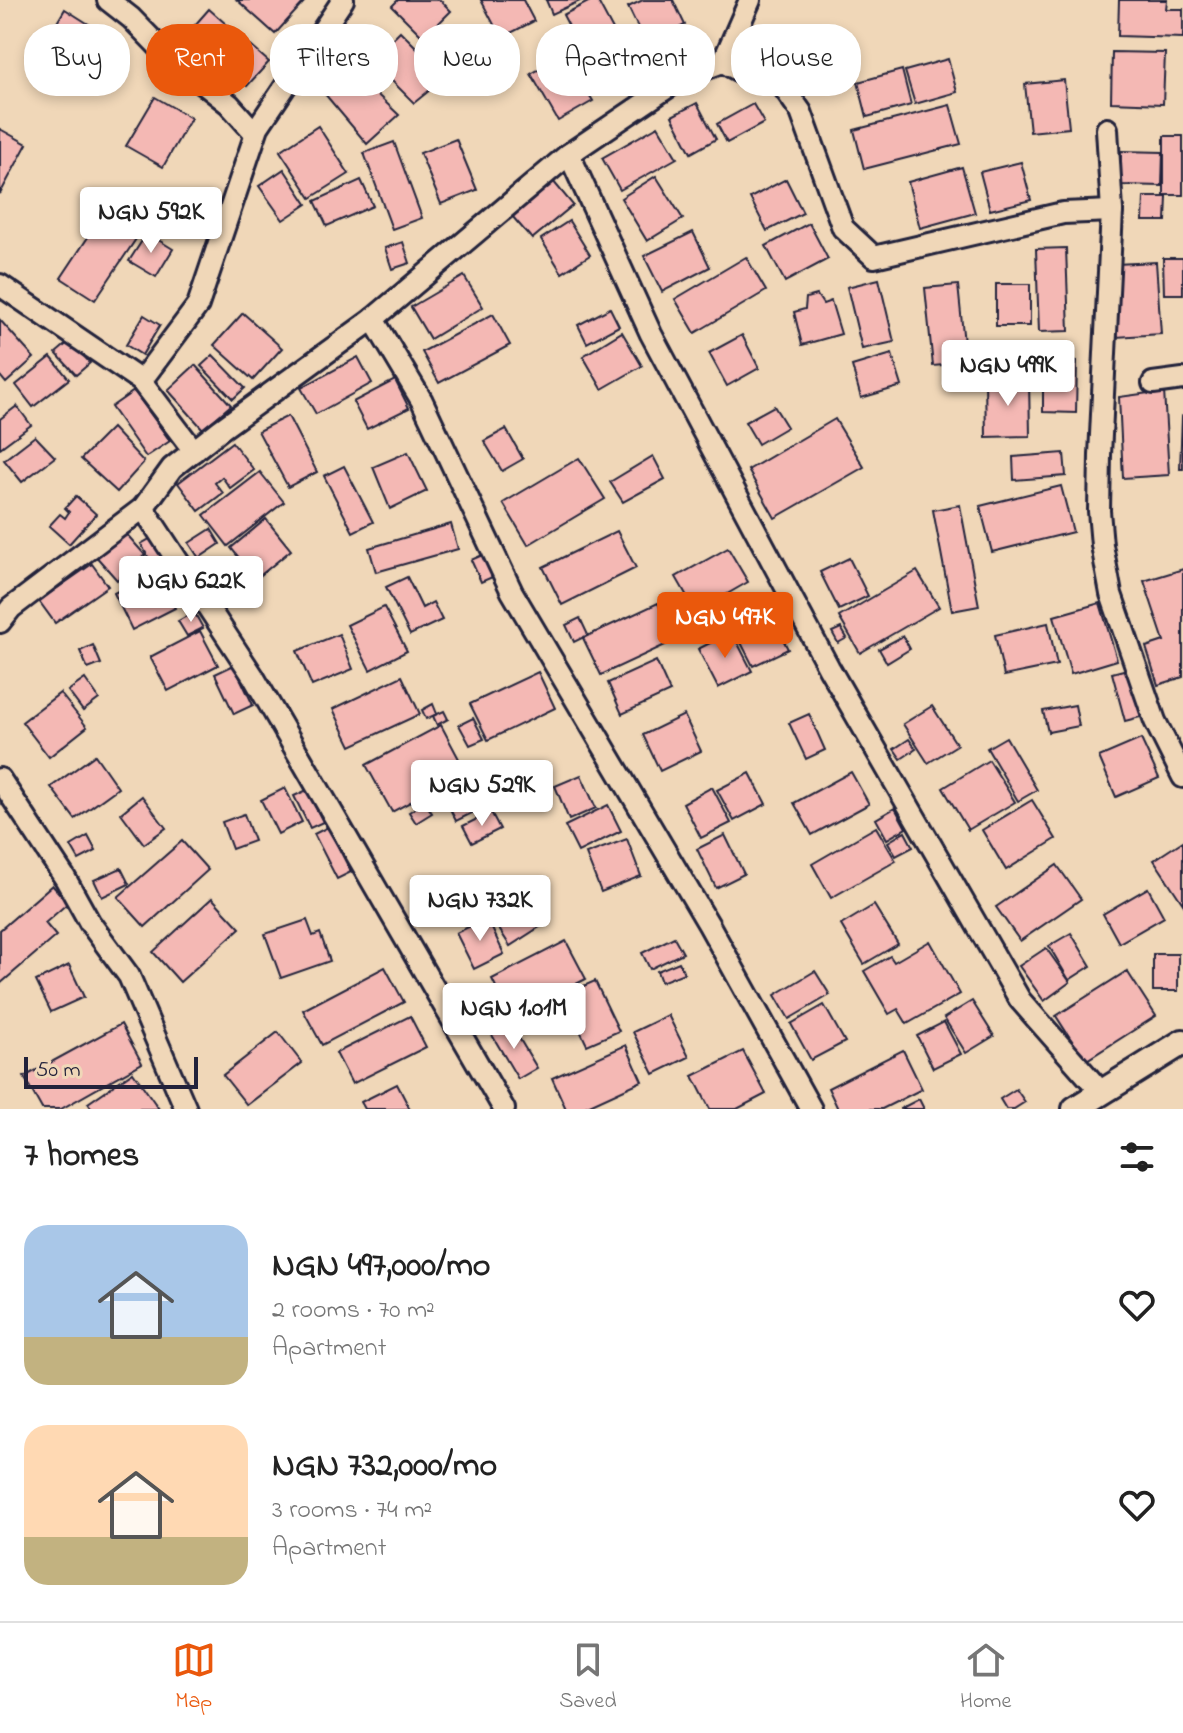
<!DOCTYPE html>
<html lang="en">
<head>
<meta charset="utf-8">
<style>
	:root { --surface:#fff; --page:#f6f6f6; --text:#222; --muted:#767676; --line:#e0e0e0; --accent:#ea580c }
	body { margin:0; font-family:"Indie Flower",sans-serif; background:var(--page); color:var(--text); height:100vh; display:flex; flex-direction:column; font-size:30px; white-space:nowrap }
	* { box-sizing:border-box; margin:0 }
	p { font-size:26px; color:var(--muted) }
	.icon { flex:none; width:44px; height:44px; fill:none; stroke:currentColor; stroke-width:2; stroke-linecap:round; stroke-linejoin:round }
	.map { position:relative; height:1109px; overflow:hidden }
	.panel { display:flex; flex-direction:column; background:var(--surface); flex:1 }
	.panel>* { flex:none }
	.guide { position:absolute; left:24px; top:24px; width:1136px; height:72px; display:flex; gap:16px }
	.scale { position:absolute; left:24px; bottom:20px; width:174px; box-sizing:border-box; padding-left:8px; border:4px solid #22223b; border-top:0; font-size:22px; line-height:28px; white-space:nowrap; color:#22223b; -webkit-text-stroke:6px #f0d7b8; paint-order:stroke }
	.price { position:absolute; translate:-50% -68px; padding:0 18px; border-radius:8px; background:#fff; color:#222; font-size:26px; line-height:52px; filter:drop-shadow(0 2px 4px #0008) }
	.price::after { content:''; position:absolute; left:50%; top:48px; width:24px; height:18px; margin-left:-12px; background:inherit; clip-path:polygon(0 0,100% 0,50% 100%) }
	.price.active { background:var(--accent); color:#fff }
	ul { padding:0; list-style:none }
	li { display:flex; align-items:center; gap:24px; height:200px; padding:0 24px }
	li span { display:grid; place-items:center; flex:none; width:224px; height:160px; border-radius:24px; color:#555 }
	li>.icon { margin-inline-start:auto }
	span .icon { width:96px; height:96px; fill:#fffc; stroke-width:1 }
	li b { font-size:34px }
	h2 { display:flex; justify-content:space-between; align-items:center; height:96px; padding:0 24px; font-size:34px }
	.tag { padding:0 28px; border-radius:32px; background:var(--surface); box-shadow:0 4px 12px #0003; font-size:28px; line-height:72px }
	.tag.active { background:var(--accent); color:#fff }
	.tab-bar { display:flex; justify-content:space-around; align-items:center; height:112px; border-top:2px solid var(--line); background:var(--surface); font-size:22px; color:var(--muted) }
	.tab-bar a { display:grid; justify-items:center; gap:4px }
	.tab-bar .active { color:var(--accent) }
	.map>svg:first-child { display:block }
</style>
</head>
<body>
<div class="map">
<svg width="1183" height="1109" viewBox="0 0 1183 1109">
	<rect width="100%" height="100%" fill="#f0d7b8"/>
	<filter id="ink" filterUnits="userSpaceOnUse"><feTurbulence type="fractalNoise" baseFrequency=".0125" numOctaves="2"/><feDisplacementMap in="SourceGraphic" scale="16" xChannelSelector="R" yChannelSelector="G"/><feConvolveMatrix kernelMatrix="1 2 1 2 8 2 1 2 1" color-interpolation-filters="sRGB"/></filter>
	<g filter="url(#ink)">
		<g fill="#f4b8b4" stroke="#22223b" stroke-width="2">
			<path d="M237,0H303L305,1L275,34Z"/>
			<path d="M398,0H440L451,11L424,38L392,6Z"/>
			<path d="M481,0H523L534,21L501,38Z"/>
			<path d="M546,0H582L552,14Z"/>
			<path d="M592,0H597L621,45L588,63L563,15Z"/>
			<path d="M643,0H673L685,25L646,44L628,7Z"/>
			<path d="M1119,0H1167L1166,9H1183V38L1118,36Z"/>
			<path d="M65,9L98,30L87,47L55,26Z"/>
			<path d="M209,9L269,62L247,86L187,34Z"/>
			<path d="M42,29L88,56L72,82L26,55Z"/>
			<path d="M400,31L446,77L414,103L371,60Z"/>
			<path d="M1112,52L1165,53L1163,104L1111,102Z"/>
			<path d="M565,55L593,101L558,121L531,74Z"/>
			<path d="M948,59L957,92L915,104L905,71Z"/>
			<path d="M347,66L399,115L367,144L324,93Z"/>
			<path d="M902,70L911,105L867,117L858,82Z"/>
			<path d="M1064,80L1069,128L1030,132L1025,84Z"/>
			<path d="M155,97L191,118L163,167L126,146Z"/>
			<path d="M697,103L716,139L691,153L672,116Z"/>
			<path d="M753,104L764,123L727,143L717,124Z"/>
			<path d="M950,105L961,144L864,169L854,130Z"/>
			<path d="M318,126L349,174L311,198L280,151Z"/>
			<path d="M658,126L677,158L620,190L602,158Z"/>
			<path d="M0,129L27,144L0,194Z"/>
			<rect x="1164" y="136" width="19" height="59"/>
			<path d="M456,139L477,190L441,204L420,153Z"/>
			<path d="M394,142L422,218L392,229L364,153Z"/>
			<path d="M1121,151L1163,152L1162,186L1120,185Z"/>
			<path d="M1021,162L1031,200L990,210L980,172Z"/>
			<path d="M962,167L975,213L920,228L908,182Z"/>
			<path d="M284,169L307,204L283,220L259,186Z"/>
			<path d="M656,176L683,219L647,241L621,198Z"/>
			<path d="M786,179L803,213L767,231L750,198Z"/>
			<path d="M361,180L373,206L327,226L315,201Z"/>
			<path d="M553,181L573,205L532,239L512,216Z"/>
			<path d="M1144,197H1167L1166,221H1143Z"/>
			<path d="M108,207L142,230L95,300L61,278Z"/>
			<path d="M569,221L590,255L562,273L541,239Z"/>
			<path d="M809,223L828,259L785,282L766,246Z"/>
			<path d="M693,232L710,267L662,292L644,256Z"/>
			<path d="M147,233L173,249L156,277L129,261Z"/>
			<path d="M403,242L410,263L392,269L385,248Z"/>
			<path d="M1066,248L1069,331L1039,332L1036,249Z"/>
			<path d="M746,257L766,291L695,333L675,299Z"/>
			<path d="M1163,258H1183V294H1164Z"/>
			<path d="M1156,262L1161,334L1116,337V264Z"/>
			<path d="M464,276L483,307L430,339L411,307Z"/>
			<path d="M879,279L894,342L862,349L847,287Z"/>
			<rect x="996" y="284" width="34" height="42"/>
			<path d="M958,285L966,363L933,366L925,288Z"/>
			<path d="M817,295L823,304L831,301L841,334L802,345L794,312L805,309L806,298Z"/>
			<path d="M610,308L619,326L587,343L578,325Z"/>
			<path d="M243,313L282,348L253,380L214,345Z"/>
			<path d="M493,314L510,345L439,383L422,352Z"/>
			<path d="M144,315L160,325L142,355L126,345Z"/>
			<path d="M0,320L34,358L6,383L0,376Z"/>
			<path d="M622,332L642,366L602,389L583,356Z"/>
			<path d="M742,335L759,368L727,386L709,353Z"/>
			<path d="M70,341L90,363L76,375L56,353Z"/>
			<path d="M892,354L902,386L861,398L852,366Z"/>
			<path d="M213,355L245,388L233,399L201,366Z"/>
			<path d="M51,357L69,379L33,407L16,385Z"/>
			<path d="M358,357L372,383L316,414L301,388Z"/>
			<path d="M1043,360L1077,361L1076,413L1043,412Z"/>
			<path d="M195,365L231,405L203,429L168,390Z"/>
			<path d="M1029,379L1030,436L986,437L985,380Z"/>
			<path d="M395,380L409,408L367,429L353,402Z"/>
			<path d="M134,391L170,441L146,457L111,407Z"/>
			<path d="M1164,391L1169,475L1123,478L1119,397Z"/>
			<path d="M17,406L31,425L0,448V419Z"/>
			<path d="M774,406L787,427L758,444L745,422Z"/>
			<path d="M288,416L317,472L288,487L258,431Z"/>
			<path d="M1182,417L1183,418V469H1180Z"/>
			<path d="M835,419L864,467L775,518L748,470Z"/>
			<path d="M112,428L144,462L117,492L81,459Z"/>
			<path d="M506,429L523,459L502,471L484,441Z"/>
			<path d="M35,436L55,457L22,482L4,460Z"/>
			<path d="M232,442L254,470L230,488L222,477L215,483L223,493L199,511L178,483Z"/>
			<path d="M408,452L427,491L390,509L373,467Z"/>
			<path d="M1064,453L1066,476L1014,480L1013,457Z"/>
			<path d="M653,456L665,479L623,502L610,482Z"/>
			<path d="M579,458L605,499L528,545L503,503Z"/>
			<path d="M344,466L373,522L353,532L324,476Z"/>
			<path d="M260,472L284,502L228,546L204,515Z"/>
			<path d="M1061,486L1073,532L992,552L980,506Z"/>
			<path d="M76,496L96,514L69,544L49,526L60,514L65,518L69,512L65,508Z"/>
			<path d="M960,505L979,606L952,611L933,510Z"/>
			<path d="M266,519L291,550L256,579L231,548Z"/>
			<path d="M451,524L458,549L376,572L369,548Z"/>
			<path d="M122,529L145,555L117,580L94,554Z"/>
			<path d="M211,529L220,544L199,558L189,543Z"/>
			<path d="M617,531L636,568L562,605L543,567Z"/>
			<path d="M155,536L166,556L152,564L141,544Z"/>
			<path d="M728,548L748,582L696,612L676,577Z"/>
			<path d="M487,553L497,575L481,582L471,560Z"/>
			<path d="M849,558L868,596L839,610L820,572Z"/>
			<path d="M92,564L108,586L55,623L39,601Z"/>
			<path d="M164,568L172,583L164,587L175,608L132,630L114,593Z"/>
			<path d="M1183,569V677L1158,685L1146,647L1164,641L1144,581Z"/>
			<path d="M917,571L939,607L860,653L839,617Z"/>
			<path d="M407,577L422,608L433,602L442,620L410,635L386,587Z"/>
			<path d="M658,603L676,640L601,675L583,638Z"/>
			<path d="M1100,603L1117,660L1071,674L1054,616Z"/>
			<path d="M765,604L788,649L753,666L730,621Z"/>
			<path d="M384,607L407,651L370,670L347,625Z"/>
			<path d="M194,612L203,628L187,636L178,621Z"/>
			<path d="M580,618L588,635L574,642L566,625Z"/>
			<path d="M1048,623L1057,665L1004,676L995,635Z"/>
			<path d="M841,628L847,638L838,643L832,632Z"/>
			<path d="M200,631L218,665L168,691L150,657Z"/>
			<path d="M732,632L752,671L718,688L698,649Z"/>
			<path d="M339,634L353,669L312,686L297,651Z"/>
			<path d="M903,636L910,649L887,663L879,649Z"/>
			<path d="M93,645L101,664L88,669L80,651Z"/>
			<path d="M656,661L670,692L622,714L608,683Z"/>
			<path d="M234,665L253,705L234,714L215,674Z"/>
			<path d="M1131,668L1144,716L1125,721L1112,673Z"/>
			<path d="M538,672L555,708L488,740L470,704Z"/>
			<path d="M402,676L420,714L351,746L333,709Z"/>
			<path d="M85,679L99,699L83,711L68,691Z"/>
			<path d="M60,693L87,727L49,757L22,722Z"/>
			<path d="M433,704L437,714L426,719L422,710Z"/>
			<path d="M1075,705L1079,726L1048,732L1043,711Z"/>
			<path d="M932,706L957,745L928,763L903,724Z"/>
			<path d="M444,711L448,719L437,725L433,716Z"/>
			<path d="M809,714L825,750L806,759L789,723Z"/>
			<path d="M684,715L701,751L660,771L643,735Z"/>
			<path d="M473,718L484,739L470,745L459,725Z"/>
			<path d="M441,725L466,772L392,812L366,765Z"/>
			<path d="M1006,737L1037,790L1018,801L987,748Z"/>
			<path d="M909,739L916,749L901,759L894,749Z"/>
			<path d="M1141,739L1159,778L1116,797L1099,757Z"/>
			<path d="M95,755L118,788L75,819L51,787Z"/>
			<path d="M989,760L1015,802L968,830L943,788Z"/>
			<path d="M851,772L869,804L812,835L794,803Z"/>
			<path d="M750,773L766,804L734,821L717,790Z"/>
			<path d="M478,775L492,803L456,821L442,793Z"/>
			<path d="M581,775L596,808L569,820L555,786Z"/>
			<path d="M712,787L731,823L701,838L683,803Z"/>
			<path d="M285,788L302,822L278,834L261,800Z"/>
			<path d="M307,790L323,822L310,828L294,796Z"/>
			<path d="M142,796L166,828L144,844L121,813Z"/>
			<path d="M1032,800L1056,839L1006,870L982,830Z"/>
			<path d="M425,802L432,813L416,823L409,812Z"/>
			<path d="M608,805L621,831L578,852L565,826Z"/>
			<path d="M895,808L906,828L887,839L876,819Z"/>
			<path d="M491,812L500,829L472,843L463,826Z"/>
			<path d="M244,814L254,841L232,849L222,822Z"/>
			<path d="M328,827L351,872L337,879L314,834Z"/>
			<path d="M876,827L896,861L831,898L812,864Z"/>
			<path d="M905,832L913,847L896,856L888,842Z"/>
			<path d="M725,835L744,874L716,888L697,849Z"/>
			<path d="M88,836L96,851L79,860L71,846Z"/>
			<path d="M627,839L641,876L601,892L586,854Z"/>
			<path d="M182,841L208,870L145,927L118,897Z"/>
			<path d="M1183,841V904L1154,860Z"/>
			<path d="M1057,865L1081,899L1020,941L996,907Z"/>
			<path d="M121,868L129,884L102,897L94,880Z"/>
			<path d="M52,885L68,903L45,923L56,936L0,984V930Z"/>
			<path d="M1148,888L1164,917L1119,943L1103,914Z"/>
			<path d="M529,890L549,921L510,946L490,915Z"/>
			<path d="M212,898L240,928L180,982L153,952Z"/>
			<path d="M874,905L898,944L864,964L841,925Z"/>
			<path d="M487,918L504,954L474,969L456,933Z"/>
			<path d="M307,920L313,936L320,933L330,961L281,978L265,934Z"/>
			<path d="M1071,933L1091,966L1069,980L1049,946Z"/>
			<path d="M674,937L683,953L650,969L642,953Z"/>
			<path d="M566,941L586,979L511,1017L492,979Z"/>
			<path d="M930,941L960,994L907,1024L898,1009L889,1014L864,971L890,956L894,962Z"/>
			<path d="M1046,948L1070,982L1044,1001L1019,966Z"/>
			<rect x="1153" y="954" width="25" height="37"/>
			<path d="M679,962L684,973L661,982L657,971Z"/>
			<path d="M69,965L84,997L51,1012L36,981Z"/>
			<path d="M385,967L404,1002L322,1045L303,1010Z"/>
			<path d="M815,971L830,995L789,1019L775,995Z"/>
			<path d="M1127,971L1156,1016L1085,1061L1056,1016Z"/>
			<path d="M595,981L619,1031L587,1045L563,995Z"/>
			<path d="M972,1001L994,1036L966,1053L944,1018Z"/>
			<path d="M824,1005L845,1042L811,1060L791,1024Z"/>
			<path d="M668,1015L689,1057L654,1074L633,1032Z"/>
			<path d="M410,1016L426,1047L352,1084L336,1053Z"/>
			<path d="M944,1022L961,1054L933,1068L917,1036Z"/>
			<path d="M510,1023L537,1068L518,1079L492,1035Z"/>
			<path d="M121,1024L142,1063L61,1109H42L24,1077Z"/>
			<path d="M278,1032L302,1063L247,1105L223,1075Z"/>
			<path d="M626,1045L642,1081L581,1109H566L552,1078Z"/>
			<path d="M903,1050L922,1089L882,1109H838L828,1088Z"/>
			<path d="M743,1051L766,1094L737,1109H710L693,1076Z"/>
			<path d="M133,1072L159,1109H92L88,1103Z"/>
			<path d="M397,1084L410,1109H365L361,1102Z"/>
			<path d="M1016,1089L1025,1102L1014,1109H1006L1000,1099Z"/>
			<path d="M919,1099L924,1109H900Z"/>
		</g>
		<g fill="none" stroke-linecap="round" stroke-linejoin="round">
			<g stroke="#22223b" stroke-width="26">
				<g id="minor">
					<path d="M108,0L131,18L167,55L229,104L255,133"/>
					<path d="M723,62L750,0"/>
					<path d="M1107,129L1112,211L1100,455L1099,511L1102,545L1111,594L1155,721L1183,777"/>
					<path d="M569,154L651,334L829,668L1020,1000L1102,1093"/>
					<path d="M0,285L141,381L194,451"/>
					<path d="M373,319L422,401L512,592L709,925L811,1109"/>
					<path d="M141,381L198,305L258,127L343,0"/>
					<path d="M1153,383L1183,379"/>
					<path d="M143,508L253,676L504,1109"/>
					<path d="M0,622L11,608L143,508L172,468L220,430L373,319L569,154L683,77L723,62L743,73L780,82L801,112L843,228L874,257L1063,213L1112,211"/>
					<path d="M0,779L65,878L90,923L129,976L186,1109"/>
				</g>
			</g>
			<g stroke="#22223b" stroke-width="30">
				<path id="tertiary" d="M1075,1109L1183,1042"/>
			</g>
			<use href="#minor" stroke="#f0d7b8" stroke-width="20"/>
			<use href="#tertiary" stroke="#f0d7b8" stroke-width="24"/>
		</g>
	</g>
</svg>
<div class="scale">50 m</div>
<b class="price" style="left:151px;top:255px">NGN 592K</b>
<b class="price" style="left:1008px;top:408px">NGN 499K</b>
<b class="price" style="left:191px;top:624px">NGN 622K</b>
<b class="price active" style="left:725px;top:660px">NGN 497K</b>
<b class="price" style="left:482px;top:828px">NGN 529K</b>
<b class="price" style="left:480px;top:943px">NGN 732K</b>
<b class="price" style="left:514px;top:1051px">NGN 1.01M</b>
<div class="guide">
<a class="tag">Buy</a>
<a class="tag active">Rent</a>
<a class="tag">Filters</a>
<a class="tag">New</a>
<a class="tag">Apartment</a>
<a class="tag">House</a>
</div>
</div>
<section class="panel">
<h2>7 homes<svg class="icon" aria-label="filters" viewBox="0 0 24 24"><path d="M4 7h16M4 17h16"/><circle cx="9" cy="7" r="2"/><circle cx="15" cy="17" r="2"/></svg></h2>
<ul>
<li><span style="background:linear-gradient(#a9c7e8 70%,#c2b280 0)"><svg class="icon" aria-label="home" viewBox="0 0 24 24"><path d="M3 11l9-7 9 7M6 9v11h12V9"/></svg></span><div><b>NGN 497,000/mo</b><p>2 rooms · 70 m²</p><p>Apartment</p></div><svg class="icon" aria-label="heart" viewBox="0 0 24 24"><path d="M12 20l-8-8c-3-5 5-10 8-4 3-6 11-1 8 4z"/></svg></li>
<li><span style="background:linear-gradient(#ffd9b3 70%,#c2b280 0)"><svg class="icon" aria-label="home" viewBox="0 0 24 24"><path d="M3 11l9-7 9 7M6 9v11h12V9"/></svg></span><div><b>NGN 732,000/mo</b><p>3 rooms · 74 m²</p><p>Apartment</p></div><svg class="icon" aria-label="heart" viewBox="0 0 24 24"><path d="M12 20l-8-8c-3-5 5-10 8-4 3-6 11-1 8 4z"/></svg></li>
</ul>
</section>
<nav class="tab-bar">
<a class="active"><svg class="icon" aria-label="map" viewBox="0 0 24 24"><path d="M3 6l6-2 6 2 6-2v14l-6 2-6-2-6 2zM9 4v14M15 6v14"/></svg>Map</a>
<a><svg class="icon" aria-label="saved" viewBox="0 0 24 24"><path d="M7 4h10v16l-5-4-5 4z"/></svg>Saved</a>
<a><svg class="icon" aria-label="home" viewBox="0 0 24 24"><path d="M3 11l9-7 9 7M6 9v11h12V9"/></svg>Home</a>
</nav>
</body>
</html>
